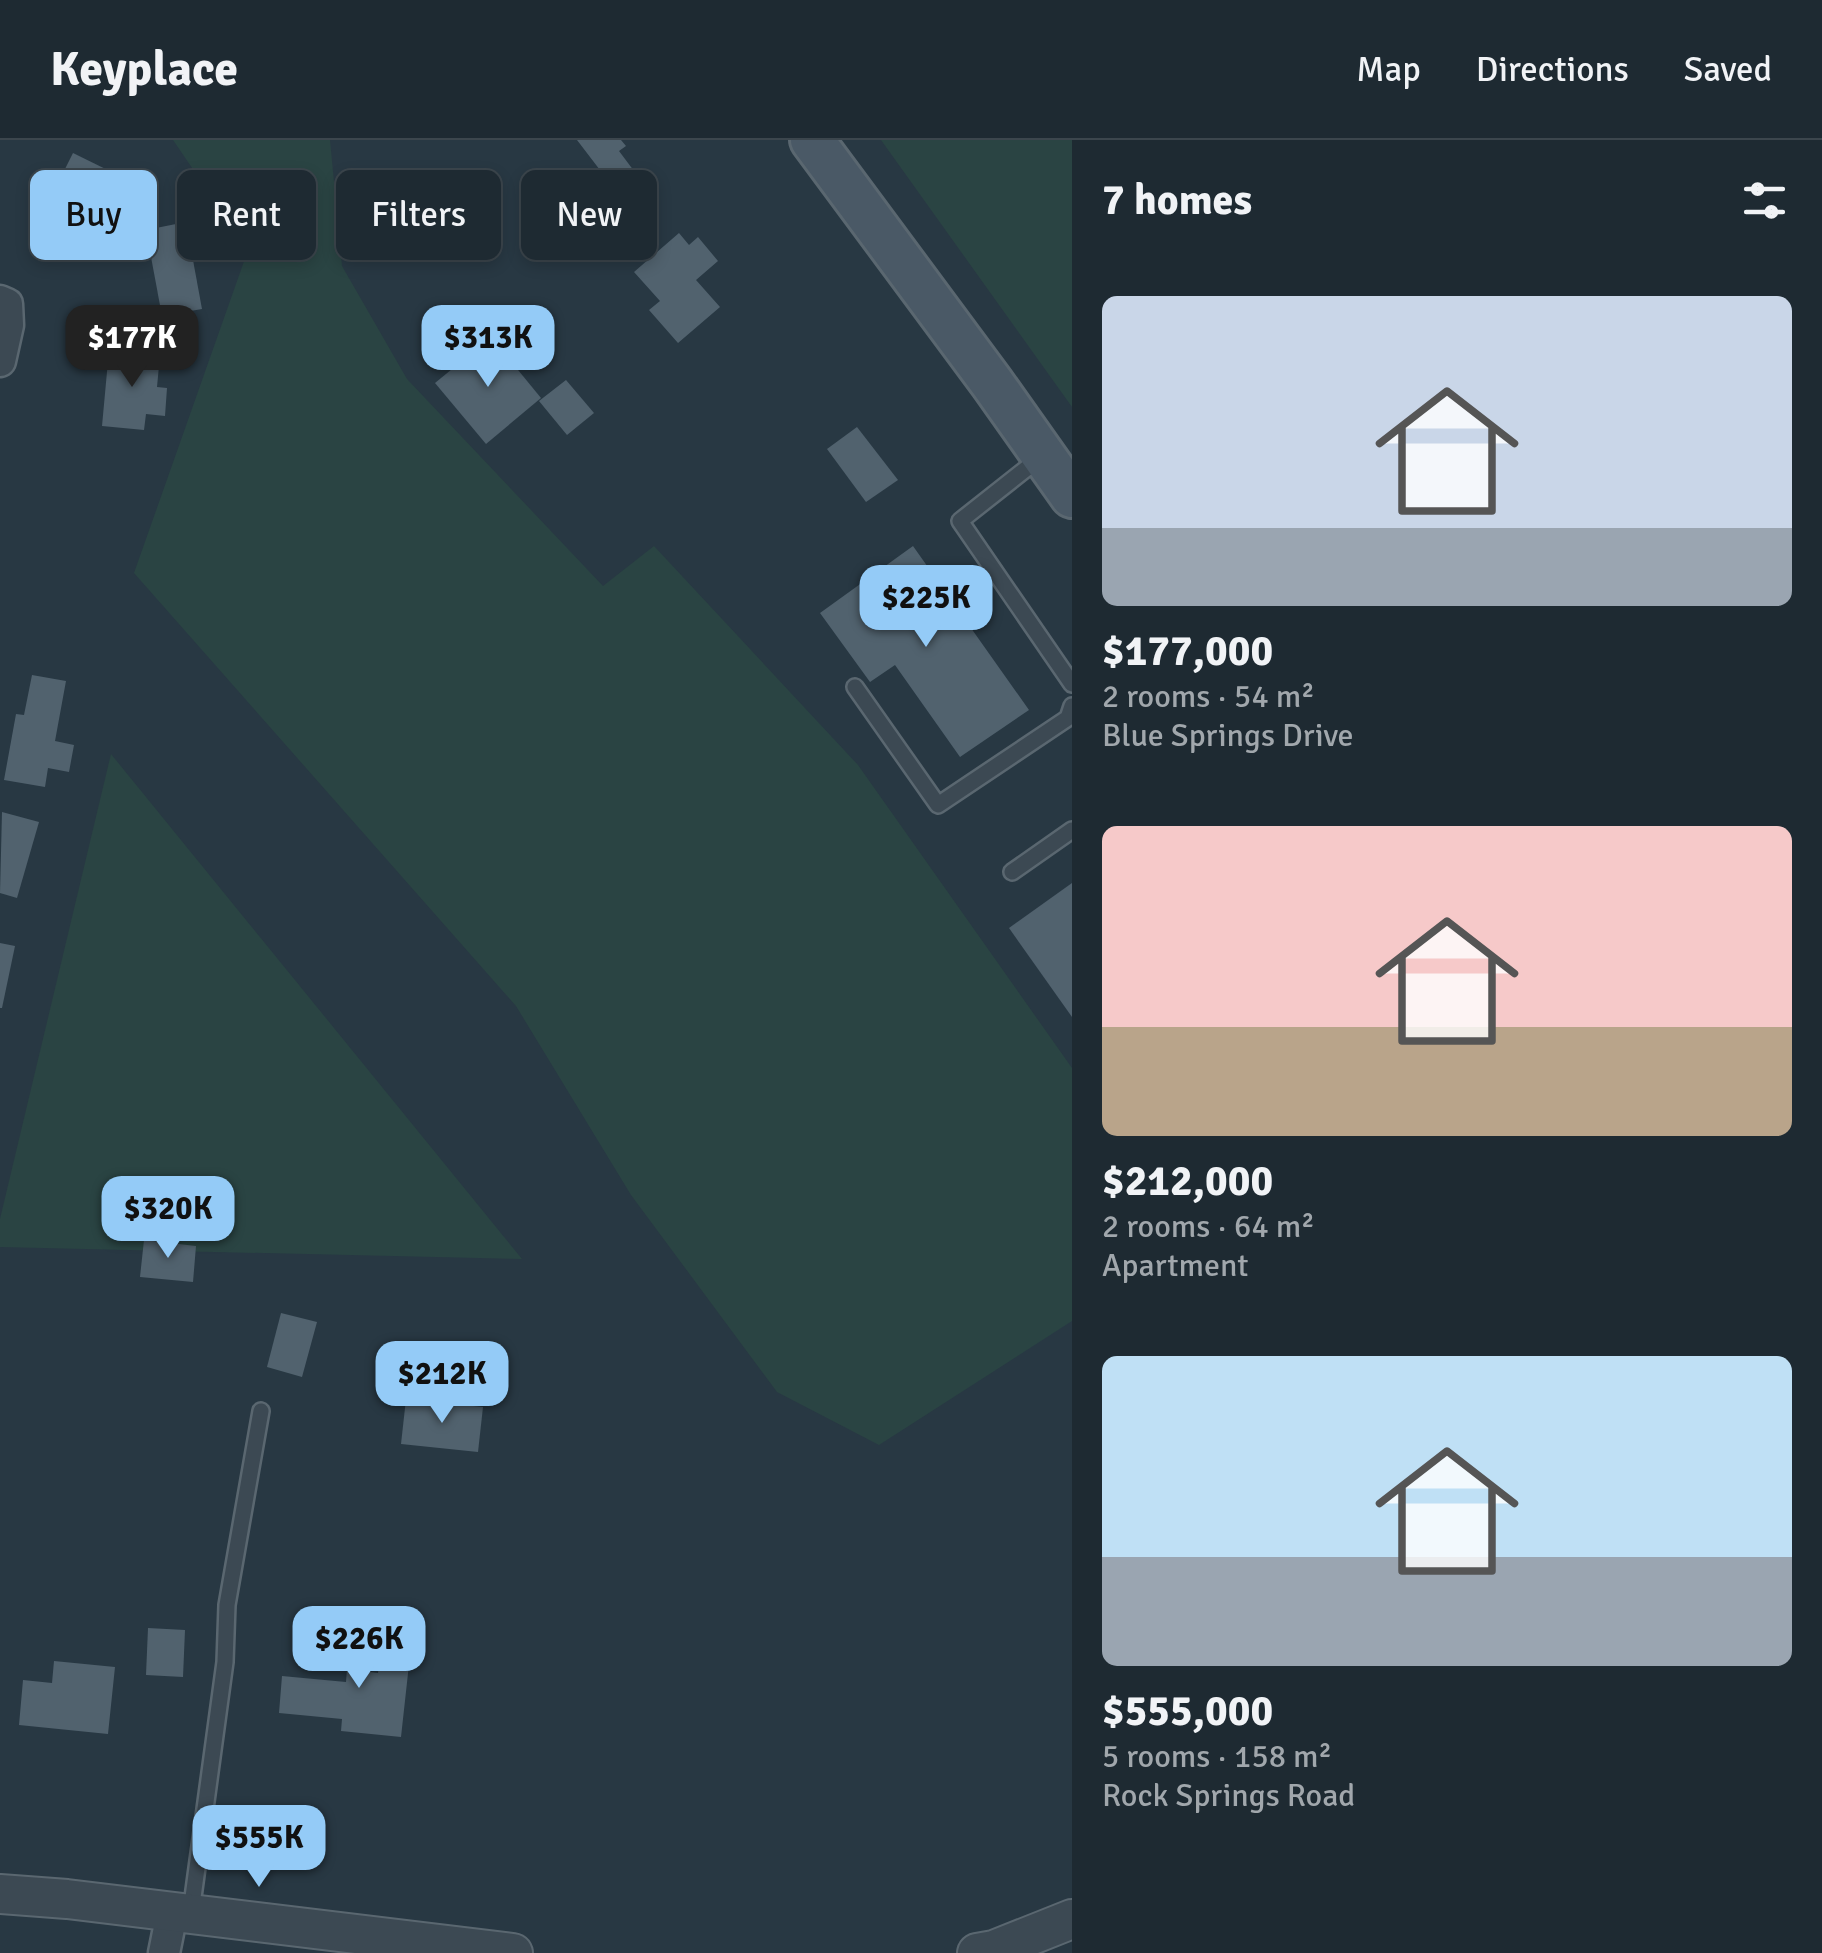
<!DOCTYPE html>
<html lang="en">
<head>
<meta charset="utf-8">
<style>
	:root { --surface:#1e2a32; --page:#26323a; --text:#f1f3f6; --muted:#a1a7ac; --line:#3c464d; --accent:#94cbf7 }
	body { margin:0; font-family:Signika,sans-serif; background:var(--page); color:var(--text); height:100vh; display:flex; flex-direction:column; font-size:38px; white-space:nowrap }
	* { box-sizing:border-box; margin:0 }
	p { font-size:32px; color:var(--muted) }
	.icon { flex:none; width:55px; height:55px; fill:none; stroke:currentColor; stroke-width:2; stroke-linecap:round; stroke-linejoin:round }
	.map { position:relative; flex:1; overflow:hidden }
	.panel { display:flex; flex-direction:column; background:var(--surface); width:750px }
	.panel>* { flex:none }
	.top-card { position:absolute; left:30px; top:30px; width:890px; height:90px; display:flex; gap:20px }
	.price { position:absolute; translate:-50% -85px; padding:0 22px; border-radius:20px; background:var(--accent); color:#111; font-size:32px; line-height:65px; filter:drop-shadow(0 2px 5px #0008) }
	.price::after { content:''; position:absolute; left:50%; top:60px; width:30px; height:22px; margin-left:-15px; background:inherit; clip-path:polygon(0 0,100% 0,50% 100%) }
	.price.on { background:#222; color:#fff }
	ul { padding:0; list-style:none }
	li { display:grid; align-content:center; gap:20px; height:530px; padding:0 30px }
	li span { display:grid; place-items:center; height:310px; border-radius:15px; color:#555 }
	li>.icon { margin-inline-start:auto }
	span .icon { width:180px; height:180px; fill:#fffc; stroke-width:1 }
	li b { font-size:42px }
	h2 { display:flex; justify-content:space-between; align-items:center; height:120px; padding:0 30px; font-size:42px }
	.chip { padding:0 35px; border-radius:15px; background:var(--surface); box-shadow:0 5px 15px #0003,0 0 0 2px var(--line); font-size:35px; line-height:90px }
	.chip.on { background:var(--accent); color:#111 }
	header { display:flex; align-items:center; gap:60px; box-sizing:border-box; height:140px; padding:0 50px; background:var(--surface); border-bottom:2px solid var(--line) }
	header strong { font-size:48px }
	nav { display:flex; gap:55px; margin-inline-start:auto; font-size:35px }
	main { display:flex; flex:1; min-height:0 }
	.map>svg:first-child { display:block }
</style>
</head>
<body>
<header>
<strong>Keyplace</strong>
<nav><a>Map</a><a>Directions</a><a>Saved</a></nav>
</header>
<main>
<div class="map">
<svg width="1072" height="1813" viewBox="0 0 1072 1813">
	<rect width="100%" height="100%" fill="#283843"/>
	<g fill="#2a4443">
		<path d="M173,0H330L342,126L407,239L603,446L654,406L858,625L1072,928V1181L879,1305L777,1252L631,1055L516,866L134,433L248,110Z"/>
		<path d="M881,0H1072V267Z"/>
		<path d="M111,614L522,1119L0,1107V1079Z"/>
	</g>
	<g fill="#51626e">
		<path d="M577,0H621L626,6L619,11L634,31L610,49L600,36L603,34Z"/>
		<path d="M73,13L130,41L111,80L54,51Z"/>
		<path d="M186,82L202,169L162,176L146,90Z"/>
		<path d="M679,93L689,105L698,97L718,121L696,140L720,167L678,203L649,170L660,161L634,132Z"/>
		<path d="M491,197L541,258L486,304L435,243Z"/>
		<path d="M109,210L160,215L157,247L167,248L165,276L146,274L144,290L102,286Z"/>
		<path d="M566,240L594,273L567,295L539,261Z"/>
		<path d="M857,287L898,340L866,362L827,309Z"/>
		<path d="M913,406L1029,570L960,617L895,525L870,542L820,473Z"/>
		<path d="M32,535L66,541L55,601L74,605L69,632L48,628L45,647L4,640L16,574L24,575Z"/>
		<path d="M2,672L39,682L17,758L0,753Z"/>
		<path d="M1072,743V877L1009,788Z"/>
		<path d="M0,803L15,806L2,868H0Z"/>
		<path d="M144,1100L196,1106L193,1142L140,1137Z"/>
		<path d="M281,1173L317,1182L302,1237L267,1227Z"/>
		<path d="M406,1259L483,1267L478,1312L401,1304Z"/>
		<path d="M383,1485L413,1488L401,1597L341,1591L342,1579L279,1573L282,1536L346,1542L347,1529L378,1533Z"/>
		<path d="M148,1488L185,1490L183,1537L146,1535Z"/>
		<path d="M54,1521L115,1527L108,1594L19,1585L23,1540L52,1543Z"/>
	</g>
	<g fill="none" stroke-linecap="round" stroke-linejoin="round">
		<g stroke="#5a6770" stroke-width="20">
			<g id="service">
				<path d="M1041,317L960,381L1072,544"/>
				<path d="M855,547L938,665L1068,578L1072,566"/>
				<path d="M1012,732L1072,690"/>
				<path d="M191,1772L225,1522L227,1465L261,1271"/>
			</g>
		</g>
		<g stroke="#5a6770" stroke-width="35">
			<g id="minor">
				<path d="M0,161L7,164L8,185L0,221"/>
				<path d="M164,1813L172,1773"/>
			</g>
		</g>
		<g stroke="#5a6770" stroke-width="42">
			<g id="tertiary">
				<path d="M0,1754L67,1759L513,1813"/>
				<path d="M977,1813L994,1810L1072,1779"/>
			</g>
		</g>
		<g stroke="#5a6770" stroke-width="48">
			<path id="secondary" d="M812,0L992,243L1072,356"/>
		</g>
		<use href="#service" stroke="#3c4953" stroke-width="15"/>
		<use href="#minor" stroke="#3c4953" stroke-width="30"/>
		<use href="#tertiary" stroke="#3c4953" stroke-width="38"/>
		<use href="#secondary" stroke="#4a5966" stroke-width="42"/>
	</g>
</svg>
<b class="price on" style="left:132px;top:250px">$177K</b>
<b class="price" style="left:488px;top:250px">$313K</b>
<b class="price" style="left:926px;top:510px">$225K</b>
<b class="price" style="left:168px;top:1121px">$320K</b>
<b class="price" style="left:442px;top:1286px">$212K</b>
<b class="price" style="left:359px;top:1551px">$226K</b>
<b class="price" style="left:259px;top:1750px">$555K</b>
<div class="top-card">
<a class="chip on">Buy</a>
<a class="chip">Rent</a>
<a class="chip">Filters</a>
<a class="chip">New</a>
</div>
</div>
<section class="panel">
<h2>7 homes<svg class="icon" aria-label="filters" viewBox="0 0 24 24"><path d="M4 7h16M4 17h16"/><circle cx="9" cy="7" r="2"/><circle cx="15" cy="17" r="2"/></svg></h2>
<ul>
<li><span style="background:linear-gradient(#c9d6e8 75%,#9aa5b1 0)"><svg class="icon" aria-label="home" viewBox="0 0 24 24"><path d="M3 11l9-7 9 7M6 9v11h12V9"/></svg></span><div><b>$177,000</b><p>2 rooms · 54 m²</p><p>Blue Springs Drive</p></div></li>
<li><span style="background:linear-gradient(#f6c9c9 65%,#b9a48a 0)"><svg class="icon" aria-label="home" viewBox="0 0 24 24"><path d="M3 11l9-7 9 7M6 9v11h12V9"/></svg></span><div><b>$212,000</b><p>2 rooms · 64 m²</p><p>Apartment</p></div></li>
<li><span style="background:linear-gradient(#bfe0f5 65%,#9aa5b1 0)"><svg class="icon" aria-label="home" viewBox="0 0 24 24"><path d="M3 11l9-7 9 7M6 9v11h12V9"/></svg></span><div><b>$555,000</b><p>5 rooms · 158 m²</p><p>Rock Springs Road</p></div></li>
</ul>
</section>
</main>
</body>
</html>
